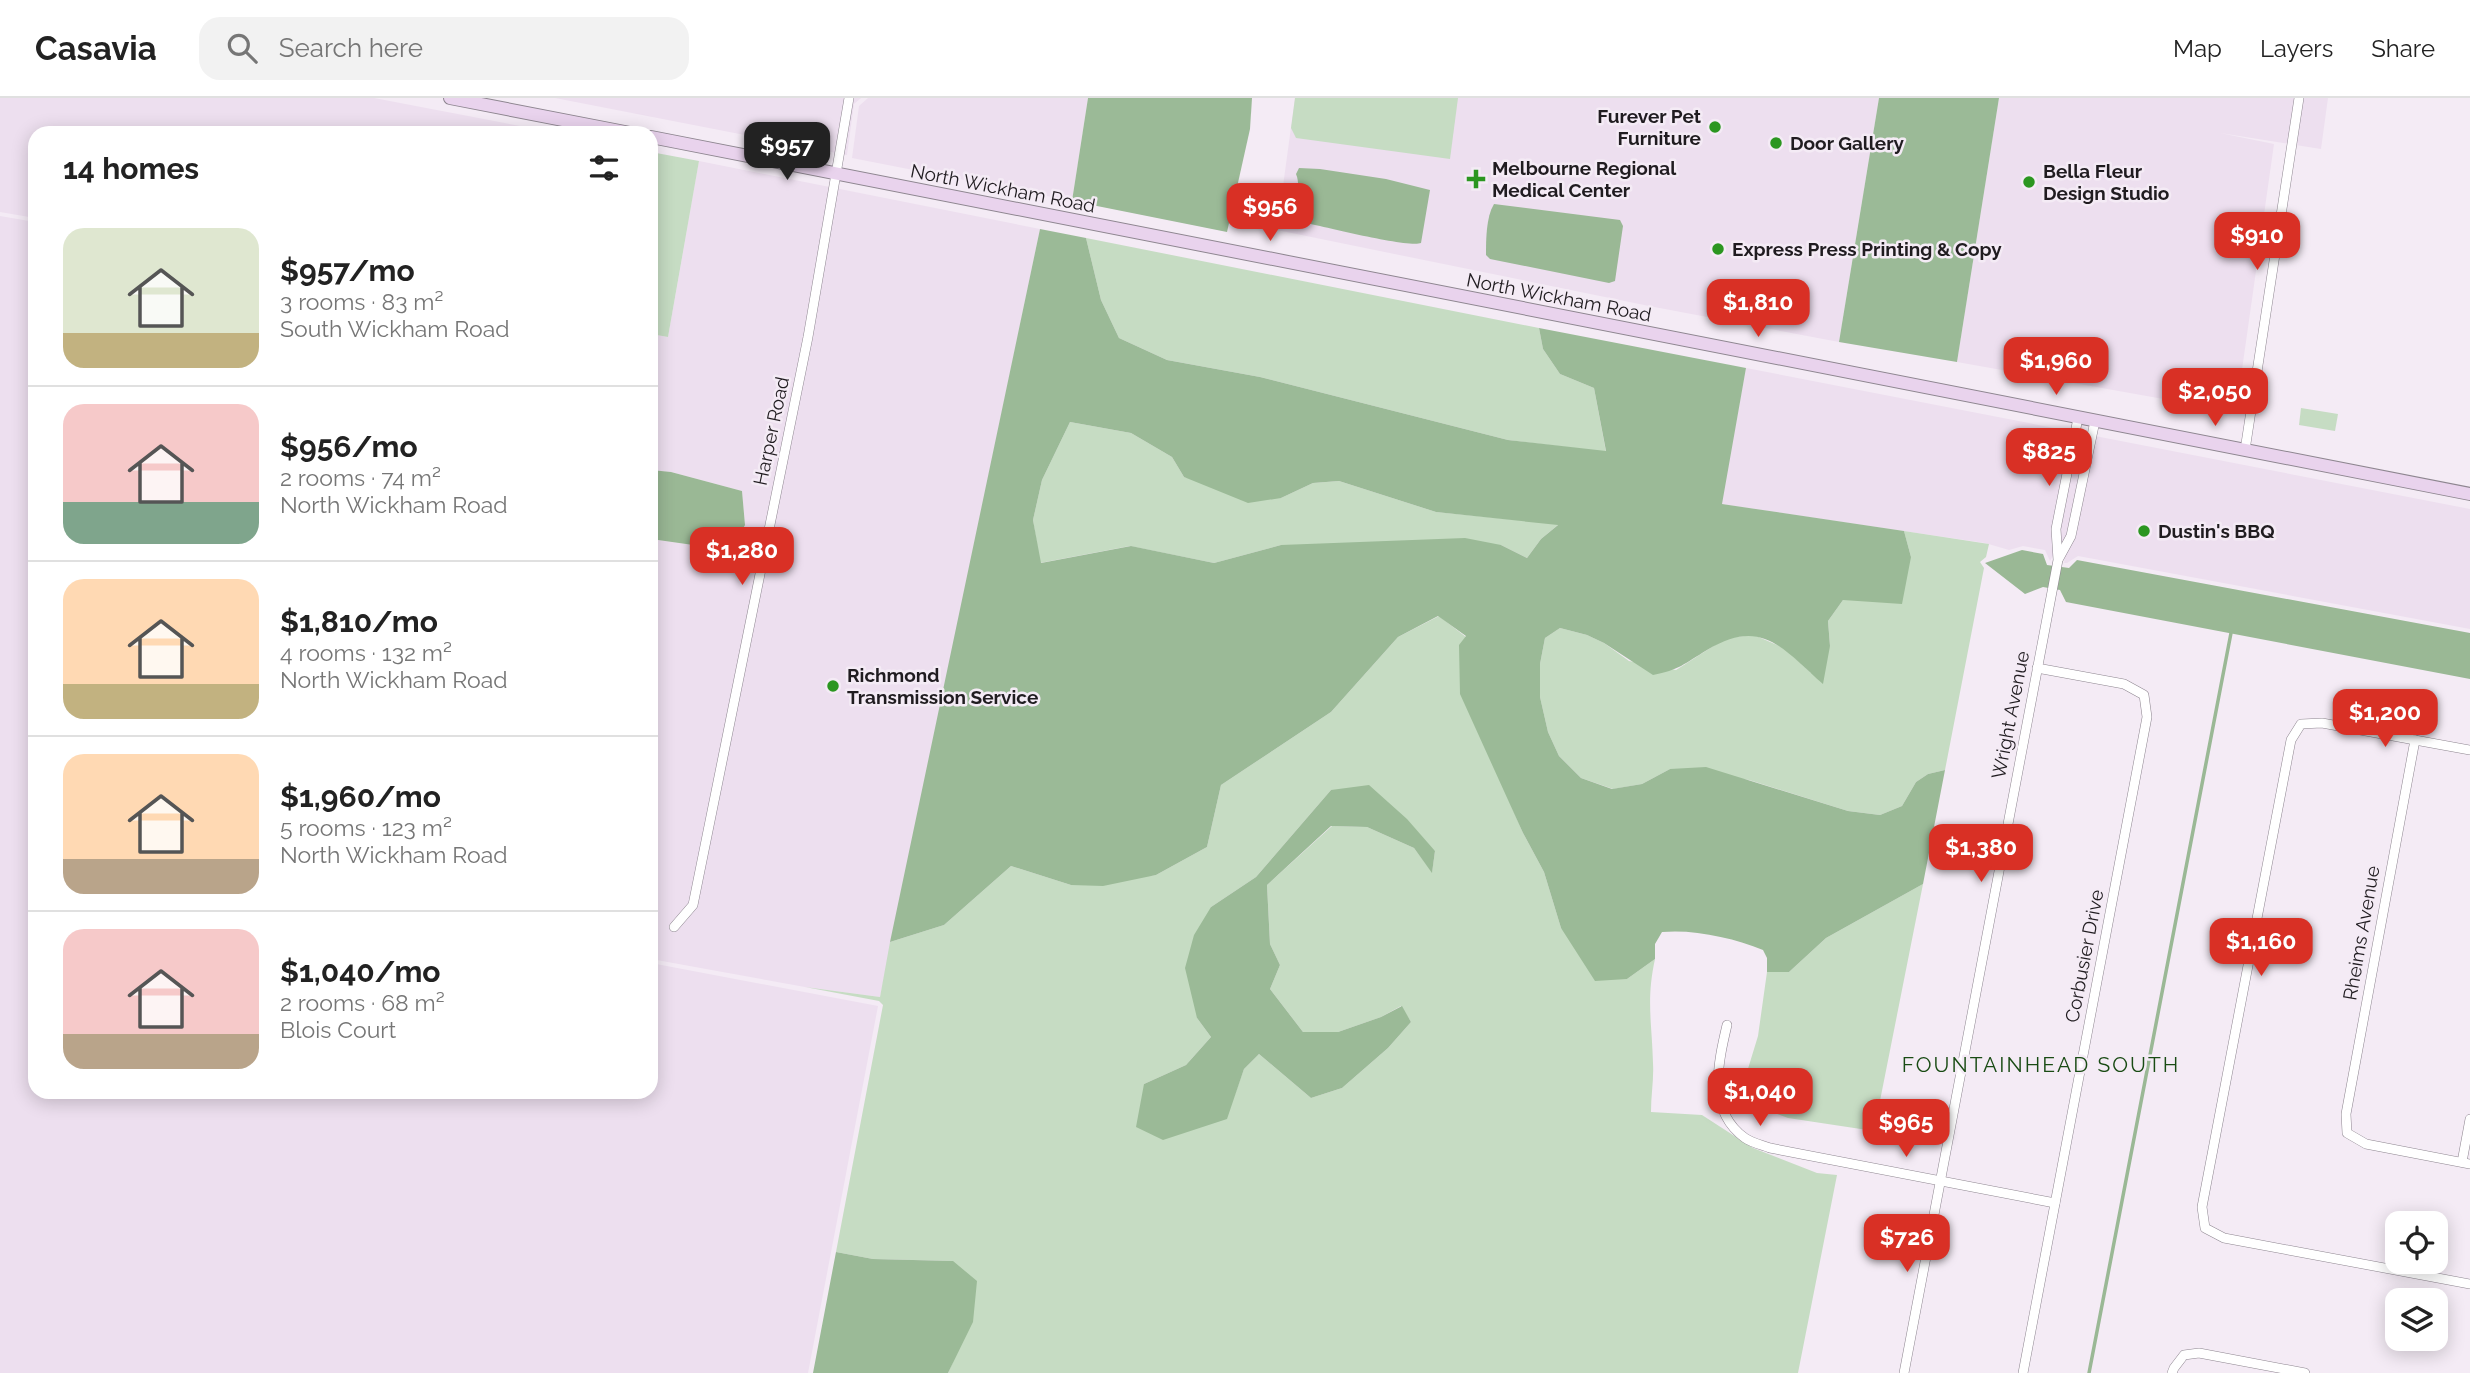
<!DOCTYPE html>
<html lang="en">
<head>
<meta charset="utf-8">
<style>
	:root { --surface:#fff; --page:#f2f2f2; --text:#222; --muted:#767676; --line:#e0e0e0; --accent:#d93025 }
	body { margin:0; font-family:Raleway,sans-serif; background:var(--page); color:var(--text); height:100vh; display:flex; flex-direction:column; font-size:26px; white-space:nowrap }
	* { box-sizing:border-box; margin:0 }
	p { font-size:23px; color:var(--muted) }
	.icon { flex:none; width:38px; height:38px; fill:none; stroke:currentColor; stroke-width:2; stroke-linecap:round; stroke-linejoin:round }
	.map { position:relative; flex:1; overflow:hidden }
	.sheet { position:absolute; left:28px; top:28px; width:630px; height:973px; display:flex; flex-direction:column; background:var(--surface); border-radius:21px; box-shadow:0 4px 18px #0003 }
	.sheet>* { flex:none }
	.controls { position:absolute; left:2385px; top:1113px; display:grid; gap:14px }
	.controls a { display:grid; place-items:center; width:63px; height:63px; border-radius:14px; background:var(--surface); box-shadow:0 4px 18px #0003; font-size:35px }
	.price { position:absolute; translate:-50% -60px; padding:0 16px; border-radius:14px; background:var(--accent); color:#fff; font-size:23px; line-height:46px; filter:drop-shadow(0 2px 4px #0008) }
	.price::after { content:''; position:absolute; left:50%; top:42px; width:21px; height:16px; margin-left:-10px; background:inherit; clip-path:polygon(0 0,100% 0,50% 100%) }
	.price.current { background:#222; color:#fff }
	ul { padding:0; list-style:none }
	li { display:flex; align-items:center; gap:21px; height:175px; padding:0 35px }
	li+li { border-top:2px solid var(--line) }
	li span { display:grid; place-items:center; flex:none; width:196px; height:140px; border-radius:21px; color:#555 }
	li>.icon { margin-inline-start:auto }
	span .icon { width:84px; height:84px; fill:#fffc; stroke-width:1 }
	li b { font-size:30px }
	h2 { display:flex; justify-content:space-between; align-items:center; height:84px; padding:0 35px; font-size:30px }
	header { display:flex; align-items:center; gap:42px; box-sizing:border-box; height:98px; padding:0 35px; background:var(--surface); border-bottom:2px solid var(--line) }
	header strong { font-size:33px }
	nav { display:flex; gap:38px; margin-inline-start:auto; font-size:24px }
	.search { width:490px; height:63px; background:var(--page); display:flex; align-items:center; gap:18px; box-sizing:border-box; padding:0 24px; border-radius:21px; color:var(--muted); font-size:26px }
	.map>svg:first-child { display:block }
</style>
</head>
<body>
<header>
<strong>Casavia</strong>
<div class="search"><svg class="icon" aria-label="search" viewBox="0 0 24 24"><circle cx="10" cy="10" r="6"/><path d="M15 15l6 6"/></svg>Search here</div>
<nav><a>Map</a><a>Layers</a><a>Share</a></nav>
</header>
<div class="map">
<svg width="2470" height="1275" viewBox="0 0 2470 1275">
	<rect width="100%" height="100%" fill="#f4ebf5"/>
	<g fill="#eddfef">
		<path d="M0,0H374L557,35H35V120L0,114Z"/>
		<path d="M555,0H861L854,6L847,57Z"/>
		<path d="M868,0H1088L1072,103L852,60L859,8Z"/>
		<path d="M1295,0H1879L1839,244L1649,208L1277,132Z"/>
		<path d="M1999,0H2328L2321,51L2220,35L2274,46L2236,314L1957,264Z"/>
		<path d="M699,63L1040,131L880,899L805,889L651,861V441L735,453L745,427L742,393L671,374L651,372V236L668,239Z"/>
		<path d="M0,118L35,124V994H651V865L878,908L808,1275H0Z"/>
		<path d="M1746,270L2470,411V531L2078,458L2067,465H2064L2065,458L2054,456L2050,463L2045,452L2023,448L2009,452L1985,445L1721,406Z"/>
	</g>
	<g fill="#c6dcc3" fill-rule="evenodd">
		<path d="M1295,0H1458L1450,61L1296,40L1291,30Z"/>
		<path d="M651,54L699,63L668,239L651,236Z"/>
		<path d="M1086,140L1539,230L1543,251L1560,276L1594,290L1606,354L1508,342L1260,279L1167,262L1119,240L1101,202Z"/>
		<path d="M2301,310L2338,316L2335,333L2299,327Z"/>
		<path d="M1070,324L1131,335L1172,359L1184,379L1281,400L1313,385L1339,383L1436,414L1559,426L1541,441L1527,460L1501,447H1281L1214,465L1130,448L1040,465L1033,422L1042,382Z"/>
		<path d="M1904,433L1989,446L1986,459L1980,464L1984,470L1945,672L1928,676L1916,684L1902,708L1880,717L1848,713L1749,682L1670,671L1642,686L1613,691L1581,680L1559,658L1548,634L1540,599V566L1545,540L1560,530L1587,537L1604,545L1629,563L1676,572L1726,540L1754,537L1784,550L1811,575L1830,548L1828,523L1843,502L1911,459Z"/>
		<path d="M1439,518L1466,539L1507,698L1523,735L1544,774L1561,830L1627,881L1655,861C1646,902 1652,925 1653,965C1654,981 1651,997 1651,1014L1702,1017L1753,1050L1817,1075L1837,1077L1798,1275H948L953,1264V1163L873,1161L836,1154L883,907L879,903L805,889L880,899L890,844L944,827L1011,768L1071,787L1156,777L1207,749L1221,687L1331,614L1398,539ZM1331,692L1435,753L1432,774L1414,750L1367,729L1332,728L1267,787L1270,846L1280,867L1270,891L1303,934H1338L1381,919L1401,908L1411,924L1388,950L1342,990L1311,1000L1259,956L1244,971L1226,1021L1144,986L1186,967L1211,939L1197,920L1211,809L1256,779Z"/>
		<path d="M1923,786L1874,1033L1788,1020L1761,1010L1749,997L1747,974L1758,938L1767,874H1789L1826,840Z"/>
	</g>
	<g fill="#9bba97" fill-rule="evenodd">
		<path d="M1088,0H1252L1250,31L1227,134L1072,103Z"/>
		<path d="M1879,0H1999L1957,264L1839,244Z"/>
		<path d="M1040,131L1086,140L1101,202L1119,240L1167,262L1260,279L1508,342L1606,353L1594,290L1560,276L1543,251L1539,230L1746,270L1722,406L1904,433L1911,459L1902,506L1843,502L1828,523L1830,548L1823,586C1782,550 1762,519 1707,552C1684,566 1679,572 1653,577L1604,545L1587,537L1560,530L1545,540L1540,566V599L1548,634L1559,658L1581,680L1612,691L1642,686L1670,671L1706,669L1848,713L1880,717L1902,708L1916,684L1928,676L1945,672L1923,786L1826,840L1789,874H1767V860L1763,852C1734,840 1694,831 1662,834L1655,846V861L1627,881L1595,883L1561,830L1544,774L1523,735L1460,596L1459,547L1466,538L1438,518L1398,539L1331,614L1221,687L1207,749L1156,777L1103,788L1071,787L1011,768L944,827L890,844ZM1070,324L1131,335L1172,359L1184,379L1248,405L1281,400L1313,385L1339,383L1436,414L1558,427L1541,441L1527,460L1501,447L1465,440L1281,447L1214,465L1131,448L1041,465L1033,422L1042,382Z"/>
		<path d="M1369,687L1407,721L1435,753L1432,775L1414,750L1367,729L1331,728L1267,787L1270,846L1280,867L1270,891L1303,934H1338L1381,919L1402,908L1411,924L1388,950L1342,990L1311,1000L1259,956L1244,971L1227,1021L1163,1042L1136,1029L1144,986L1186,967L1211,939L1197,920L1185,870L1194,837L1211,809L1256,779L1331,692Z"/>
		<path d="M836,1154L873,1161L953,1163L977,1183L973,1224L948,1275H813Z"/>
	</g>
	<g fill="#9ab895">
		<path d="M1299,70L1320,71L1386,81L1430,92L1421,145C1407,150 1318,127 1297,123C1289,109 1303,92 1296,76Z"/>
		<path d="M1494,106L1620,122L1623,128L1615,183L1609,185L1490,161L1486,157C1486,142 1486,119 1494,106Z"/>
		<path d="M651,372L671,374L742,393L745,427L740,437L741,446L735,453L651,441Z"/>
		<path d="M2022,452L2043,456L2047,467L2069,470L2077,462L2470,535V581L2066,504L2060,492L2043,489L2025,496L1985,465Z"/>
	</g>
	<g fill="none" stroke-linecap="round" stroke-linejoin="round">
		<path stroke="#9ab895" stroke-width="3.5" d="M2089,1275L2231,535"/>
		<g stroke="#8e8690" stroke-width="10">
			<g id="minor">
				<path d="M2245,352L2299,0"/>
				<path d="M2059,460L2071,438L2095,323"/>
				<path d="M2415,642L2346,1016L2347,1035L2366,1046L2470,1066"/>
				<path d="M2470,652L2322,625L2301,626L2291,642L2202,1109L2205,1130L2224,1140L2470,1186"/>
				<path d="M674,829L693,807L808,239L849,0"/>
				<path d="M1727,927C1718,965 1707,1013 1745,1040C1752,1045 1762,1047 1770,1050L2055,1105"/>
				<path d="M2462,1064L2470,1021"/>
				<path d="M1904,1275L2058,462L2056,431L2078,320"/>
				<path d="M2023,1275L2147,619L2144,597L2124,586L2037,570"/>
				<path d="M2172,1275L2174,1270L2184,1257L2199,1255L2305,1275"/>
			</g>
		</g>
		<g stroke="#8e8690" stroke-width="14">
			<g id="secondary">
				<path d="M450,0L630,35"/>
				<path d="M651,39L2470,396"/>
			</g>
		</g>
		<use href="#minor" stroke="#fff" stroke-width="9"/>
		<use href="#secondary" stroke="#e9d3ed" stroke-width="12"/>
	</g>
	<g fill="#2b9620" stroke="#f4ebf5" stroke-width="2.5">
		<circle cx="1715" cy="29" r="7"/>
		<circle cx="1776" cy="45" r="7"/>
		<path d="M1472.5 70.5h7v7h7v7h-7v7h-7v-7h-7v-7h7z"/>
		<circle cx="2029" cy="84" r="7"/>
		<circle cx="1718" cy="151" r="7"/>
		<circle cx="2144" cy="433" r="7"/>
		<circle cx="833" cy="588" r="7"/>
	</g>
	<g text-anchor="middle" stroke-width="5" stroke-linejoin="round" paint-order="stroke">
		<g font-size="19" font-weight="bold" fill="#201c20" stroke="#f4ebf5" text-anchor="start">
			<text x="1701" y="25" text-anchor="end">Furever Pet<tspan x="1701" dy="22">Furniture</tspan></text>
			<text x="1790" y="52">Door Gallery</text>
			<text x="1492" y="77">Melbourne Regional<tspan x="1492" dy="22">Medical Center</tspan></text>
			<text x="2043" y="80">Bella Fleur<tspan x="2043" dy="22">Design Studio</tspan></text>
			<text x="1732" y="158">Express Press Printing &amp; Copy</text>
			<text x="2158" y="440">Dustin's BBQ</text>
			<text x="847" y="584">Richmond<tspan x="847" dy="22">Transmission Service</tspan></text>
		</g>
		<g font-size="19" fill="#201c20" stroke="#f4ebf5">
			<text transform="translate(1003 90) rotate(11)" y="7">North Wickham Road</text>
			<text transform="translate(1559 199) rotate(11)" y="7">North Wickham Road</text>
			<text transform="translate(771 333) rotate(-78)" y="7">Harper Road</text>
			<text transform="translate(2010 617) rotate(-79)" y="7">Wright Avenue</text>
			<text transform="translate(2361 835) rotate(-80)" y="7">Rheims Avenue</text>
			<text transform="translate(2084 858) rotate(-79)" y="7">Corbusier Drive</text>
		</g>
		<g font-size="21" letter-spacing="2" fill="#194b14" stroke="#f4ebf5">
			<text x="2041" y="974">FOUNTAINHEAD SOUTH</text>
		</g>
	</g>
</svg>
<div class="controls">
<a><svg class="icon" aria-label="locate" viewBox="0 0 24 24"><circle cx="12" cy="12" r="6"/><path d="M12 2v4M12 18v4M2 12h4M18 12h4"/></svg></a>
<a><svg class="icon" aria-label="layers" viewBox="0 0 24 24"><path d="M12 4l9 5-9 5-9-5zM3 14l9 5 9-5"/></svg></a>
</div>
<b class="price current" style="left:787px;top:84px">$957</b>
<b class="price" style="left:1270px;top:145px">$956</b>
<b class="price" style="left:2257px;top:174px">$910</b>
<b class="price" style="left:1758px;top:241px">$1,810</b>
<b class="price" style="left:2056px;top:299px">$1,960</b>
<b class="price" style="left:2215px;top:330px">$2,050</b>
<b class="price" style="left:2049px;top:390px">$825</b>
<b class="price" style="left:742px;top:489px">$1,280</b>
<b class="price" style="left:2385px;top:651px">$1,200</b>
<b class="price" style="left:1981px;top:786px">$1,380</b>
<b class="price" style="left:2261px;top:880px">$1,160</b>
<b class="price" style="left:1760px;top:1030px">$1,040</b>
<b class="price" style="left:1906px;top:1061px">$965</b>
<b class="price" style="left:1907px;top:1176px">$726</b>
<section class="sheet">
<h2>14 homes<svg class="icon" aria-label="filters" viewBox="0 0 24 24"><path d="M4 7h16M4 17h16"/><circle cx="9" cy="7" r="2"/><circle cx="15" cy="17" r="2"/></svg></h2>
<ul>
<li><span style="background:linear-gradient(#dfe7d0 75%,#c2b280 0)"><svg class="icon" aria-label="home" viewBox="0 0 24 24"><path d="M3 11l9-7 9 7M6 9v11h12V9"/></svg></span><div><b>$957/mo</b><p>3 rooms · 83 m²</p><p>South Wickham Road</p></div></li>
<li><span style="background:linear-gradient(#f6c9c9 70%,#7fa58c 0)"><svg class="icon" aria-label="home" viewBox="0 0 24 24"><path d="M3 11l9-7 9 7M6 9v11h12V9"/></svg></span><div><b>$956/mo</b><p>2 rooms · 74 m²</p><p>North Wickham Road</p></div></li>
<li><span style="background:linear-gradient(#ffd9b3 75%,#c2b280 0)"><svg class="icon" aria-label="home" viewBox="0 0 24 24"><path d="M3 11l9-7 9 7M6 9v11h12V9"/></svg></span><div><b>$1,810/mo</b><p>4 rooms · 132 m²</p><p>North Wickham Road</p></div></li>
<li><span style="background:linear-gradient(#ffd9b3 75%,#b9a48a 0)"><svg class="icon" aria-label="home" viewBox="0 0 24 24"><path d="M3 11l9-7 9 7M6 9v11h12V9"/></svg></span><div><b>$1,960/mo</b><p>5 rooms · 123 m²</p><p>North Wickham Road</p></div></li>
<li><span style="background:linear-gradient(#f6c9c9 75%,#b9a48a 0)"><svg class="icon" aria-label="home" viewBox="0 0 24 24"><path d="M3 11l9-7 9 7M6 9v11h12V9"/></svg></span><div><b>$1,040/mo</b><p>2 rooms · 68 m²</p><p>Blois Court</p></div></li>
</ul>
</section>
</div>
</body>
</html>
